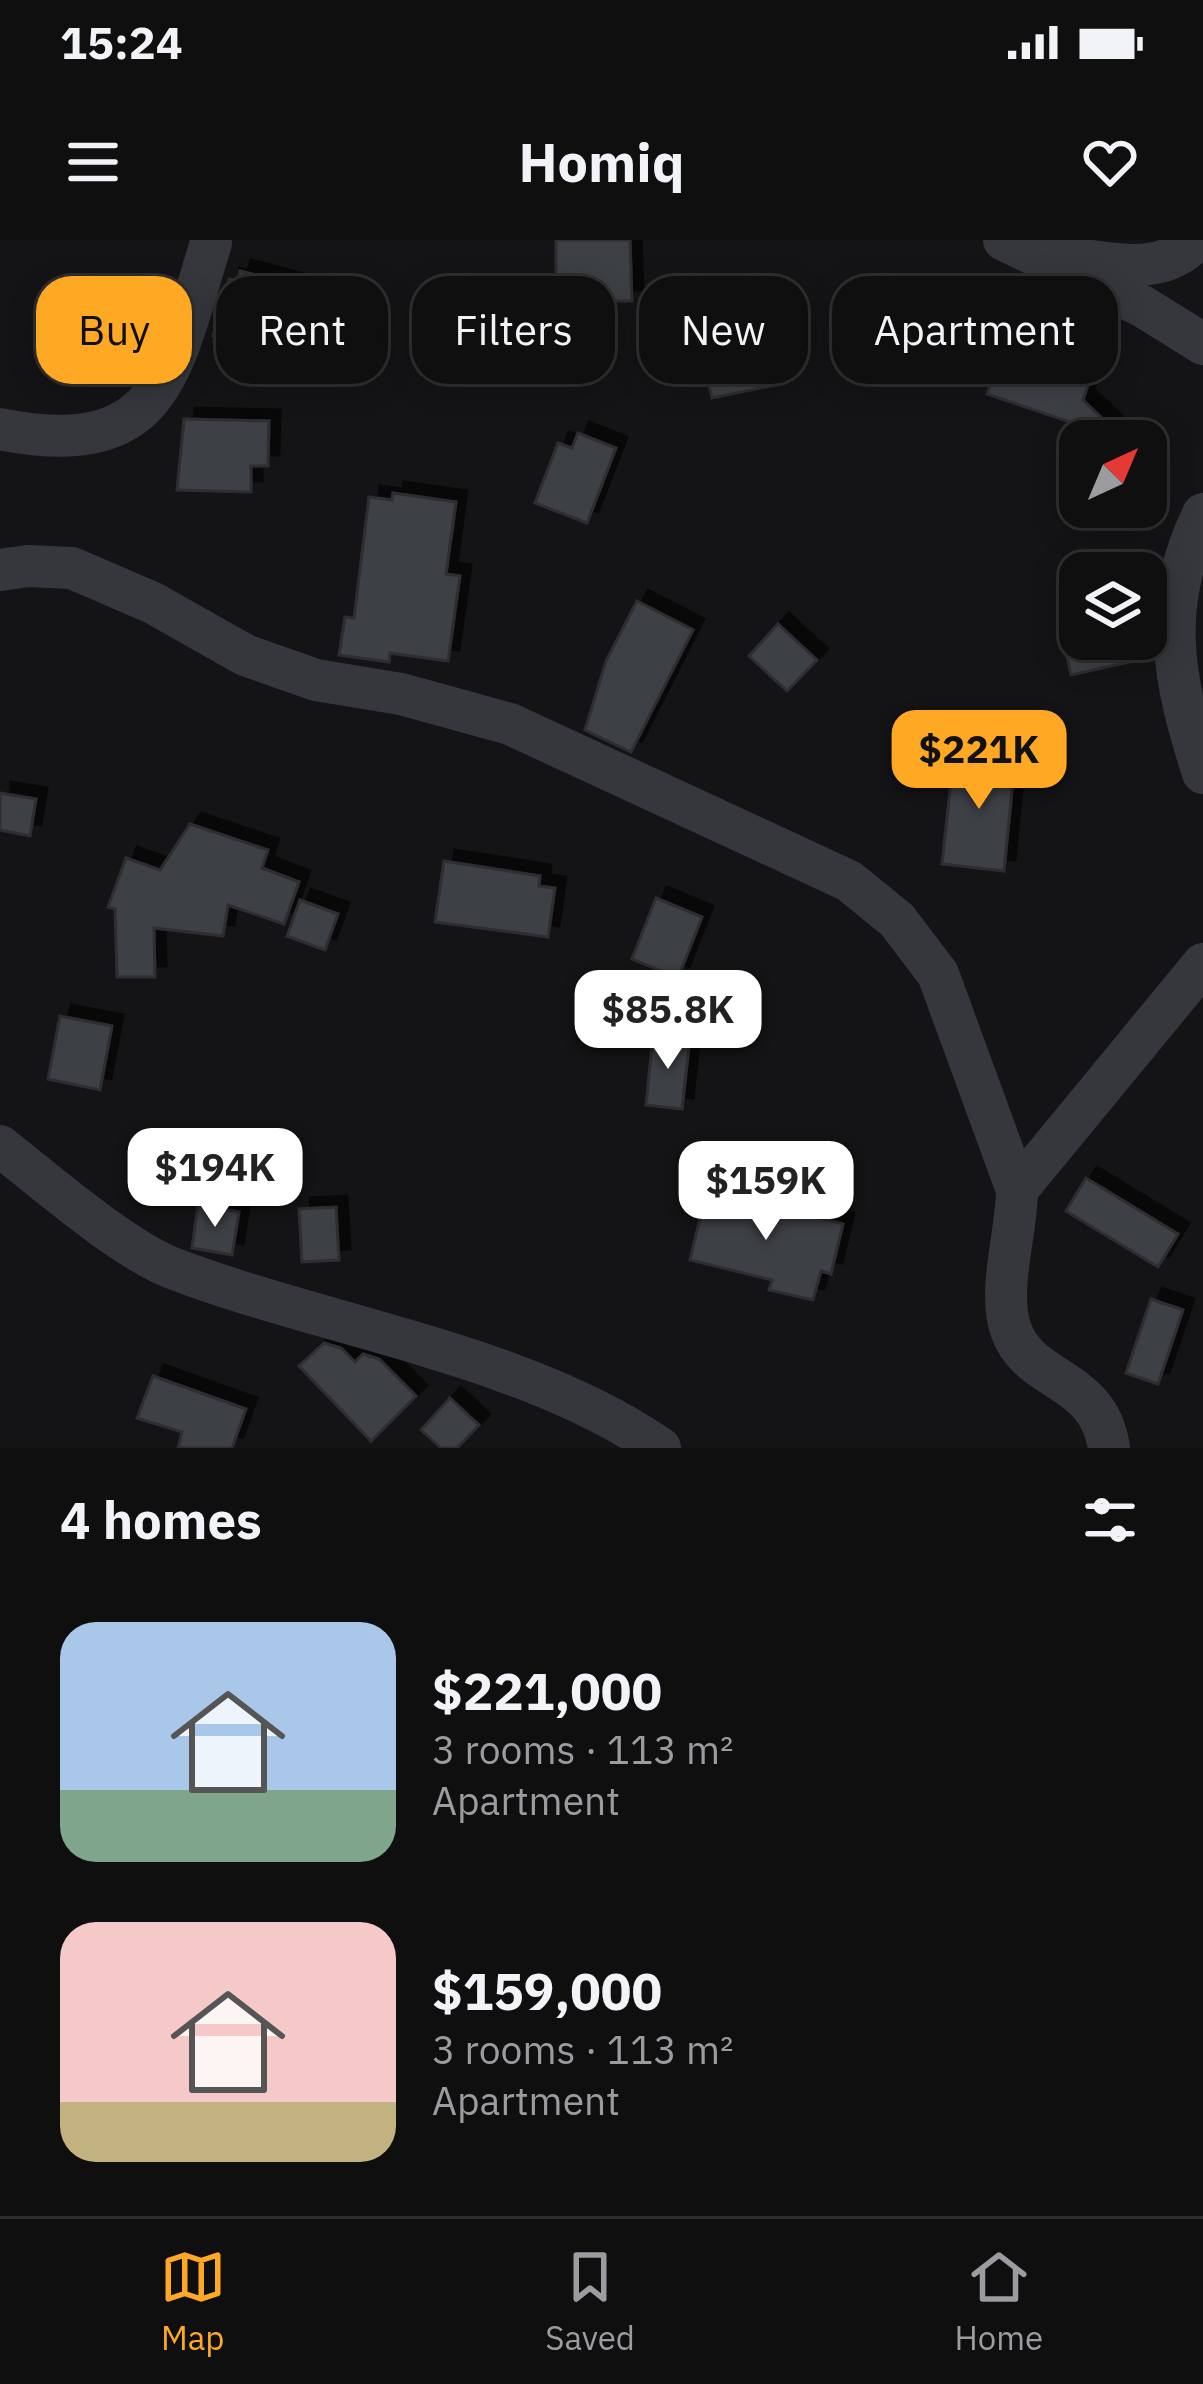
<!DOCTYPE html>
<html lang="en">
<head>
<meta charset="utf-8">
<style>
	:root { --surface:#0f0f10; --page:#181819; --text:#f1f3f6; --muted:#9b9c9f; --line:#2f2f30; --accent:#ffa824 }
	body { margin:0; font-family:"IBM Plex Sans",sans-serif; background:var(--page); color:var(--text); height:100vh; display:flex; flex-direction:column; font-size:45px; white-space:nowrap }
	* { box-sizing:border-box; margin:0 }
	p { font-size:39px; color:var(--muted) }
	.icon { flex:none; width:66px; height:66px; fill:none; stroke:currentColor; stroke-width:2; stroke-linecap:round; stroke-linejoin:round }
	.map { position:relative; height:1208px; overflow:hidden }
	.panel { display:flex; flex-direction:column; background:var(--surface); flex:1 }
	.panel>* { flex:none }
	.banner { position:absolute; left:36px; top:36px; width:1131px; height:108px; display:flex; gap:24px }
	.needle { width:78px; rotate:44deg }
	.tools { position:absolute; left:1059px; top:180px; display:grid; gap:24px }
	.tools a { display:grid; place-items:center; width:108px; height:108px; border-radius:24px; background:var(--surface); box-shadow:0 6px 30px #0003,0 0 0 3px var(--line); font-size:60px }
	.price { position:absolute; translate:-50% -102px; padding:0 27px; border-radius:24px; background:#fff; color:#222; font-size:39px; line-height:78px; filter:drop-shadow(0 3px 6px #0008) }
	.price::after { content:''; position:absolute; left:50%; top:72px; width:36px; height:27px; margin-left:-18px; background:inherit; clip-path:polygon(0 0,100% 0,50% 100%) }
	.price.current { background:var(--accent); color:#111 }
	ul { padding:0; list-style:none }
	li { display:flex; align-items:center; gap:36px; height:300px; padding:0 60px }
	li span { display:grid; place-items:center; flex:none; width:336px; height:240px; border-radius:36px; color:#555 }
	li>.icon { margin-inline-start:auto }
	span .icon { width:144px; height:144px; fill:#fffc; stroke-width:1 }
	li b { font-size:51px }
	h2 { display:flex; justify-content:space-between; align-items:center; height:144px; padding:0 60px; font-size:51px }
	.tag { padding:0 42px; border-radius:36px; background:var(--surface); box-shadow:0 6px 30px #0003,0 0 0 3px var(--line); font-size:42px; line-height:108px }
	.tag.current { background:var(--accent); color:#111 }
	.status { display:flex; justify-content:space-between; align-items:center; height:84px; padding:0 60px; background:var(--surface); direction:ltr }
	.status svg { height:33px; fill:currentColor }
	header { display:flex; justify-content:space-between; align-items:center; height:156px; padding:0 60px; background:var(--surface); font-size:54px; font-weight:700 }
	.tabs { display:flex; justify-content:space-around; align-items:center; height:168px; border-top:3px solid var(--line); background:var(--surface); font-size:33px; color:var(--muted) }
	.tabs a { display:grid; justify-items:center; gap:6px }
	.tabs .current { color:var(--accent) }
	.map>svg:first-child { display:block }
</style>
</head>
<body>
<div class="status"><b>15:24</b><svg viewBox="0 0 49 12"><path d="M0 12V9h3v3zM5 12V6h3v6zM10 12V3h3v9zM15 12V0h3v12zM26 1h20v11H26zM47 4h2v5h-2z"/></svg></div>
<header><svg class="icon" aria-label="menu" viewBox="0 0 24 24"><path d="M4 6h16M4 12h16M4 18h16"/></svg>Homiq<svg class="icon" aria-label="heart" viewBox="0 0 24 24"><path d="M12 20l-8-8c-3-5 5-10 8-4 3-6 11-1 8 4z"/></svg></header>
<div class="map">
<svg width="1203" height="1208" viewBox="0 0 1203 1208">
	<defs>
		<filter id="shadow"><feDropShadow dx="11" dy="-11" stdDeviation="0" flood-color="#0009"/></filter>
	</defs>
	<rect width="100%" height="100%" fill="#141416"/>
	<g fill="#3e3f44" stroke="#2e2e33" stroke-width="3" filter="url(#shadow)">
		<path d="M556,0H630L632,61H556Z"/>
		<path d="M240,31L298,46L282,105L272,103L269,112L213,96L229,39L237,41Z"/>
		<path d="M1055,95L1099,111L1083,160L1126,201L987,154L1001,113L1022,121L1026,109L1047,116Z"/>
		<path d="M763,113L770,146L712,158L704,125Z"/>
		<path d="M184,179L269,181L268,226H251V252L177,250Z"/>
		<path d="M578,193L616,208L587,283L535,263L558,203L572,208Z"/>
		<path d="M393,253L456,262L446,334L460,336L448,421L390,413L389,422L339,415L345,377L354,378L369,257L392,260Z"/>
		<path d="M637,361L693,390L631,512L585,490L606,421Z"/>
		<path d="M778,384L817,420L787,451L749,416Z"/>
		<path d="M1063,399H1149L1151,417L1071,435Z"/>
		<path d="M954,513L1015,520L1004,631L942,624Z"/>
		<path d="M0,553L36,559L30,596L0,590Z"/>
		<path d="M190,584L268,610L262,628L299,642L284,684L228,665L223,696L154,688L155,737H117L115,669L108,667L126,618L160,630Z"/>
		<path d="M444,621L540,636L539,646L555,648L548,697L435,682Z"/>
		<path d="M656,658L702,677L678,738L632,719Z"/>
		<path d="M300,660L338,674L325,710L287,696Z"/>
		<path d="M60,776L112,786L100,850L48,839Z"/>
		<path d="M653,795L690,798L682,869L646,865Z"/>
		<path d="M1086,938L1178,994L1158,1027L1066,971Z"/>
		<path d="M719,952L843,984L831,1034L821,1031L813,1060L769,1050L772,1040L690,1020L706,953L718,955Z"/>
		<path d="M198,965L239,972L232,1015L192,1008Z"/>
		<path d="M336,967L339,1020L302,1022L299,969Z"/>
		<path d="M1151,1059L1183,1070L1158,1144L1126,1133Z"/>
		<path d="M324,1103L341,1108L355,1122L363,1114L379,1119L416,1156L371,1201L299,1126Z"/>
		<path d="M153,1136L246,1169L232,1208H178L182,1192L137,1178Z"/>
		<path d="M450,1158L479,1185L457,1208H441L421,1190Z"/>
	</g>
	<g fill="none" stroke-linecap="round" stroke-linejoin="round">
		<g stroke="#35373c" stroke-width="42">
			<path d="M1004,0L1142,66L1203,104"/>
			<path d="M1062,17C1109,22 1161,39 1196,0"/>
			<path d="M0,189C165,222 171,130 211,3"/>
			<path d="M1203,274C1158,367 1173,440 1203,533"/>
			<path d="M0,330L28,326L72,328L153,363L245,415L316,440L401,454L510,484L849,641L897,680L938,734L1017,950C1017,992 997,1050 1011,1090C1030,1144 1099,1136 1109,1208"/>
			<path d="M0,906C46,942 120,1007 172,1028C326,1087 524,1114 660,1208"/>
			<path d="M1017,950L1203,724"/>
		</g>
	</g>
</svg>
<div class="tools">
<a><svg class="needle" viewBox="-14 -14 28 28"><path d="M0-13l5 13h-10z" fill="#e53935"/><path d="M0 13l5-13h-10z" fill="#9b9c9f"/></svg></a>
<a><svg class="icon" aria-label="layers" viewBox="0 0 24 24"><path d="M12 4l9 5-9 5-9-5zM3 14l9 5 9-5"/></svg></a>
</div>
<b class="price current" style="left:979px;top:572px">$221K</b>
<b class="price" style="left:668px;top:832px">$85.8K</b>
<b class="price" style="left:215px;top:990px">$194K</b>
<b class="price" style="left:766px;top:1003px">$159K</b>
<div class="banner">
<a class="tag current">Buy</a>
<a class="tag">Rent</a>
<a class="tag">Filters</a>
<a class="tag">New</a>
<a class="tag">Apartment</a>
</div>
</div>
<section class="panel">
<h2>4 homes<svg class="icon" aria-label="filters" viewBox="0 0 24 24"><path d="M4 7h16M4 17h16"/><circle cx="9" cy="7" r="2"/><circle cx="15" cy="17" r="2"/></svg></h2>
<ul>
<li><span style="background:linear-gradient(#a9c7e8 70%,#7fa58c 0)"><svg class="icon" aria-label="home" viewBox="0 0 24 24"><path d="M3 11l9-7 9 7M6 9v11h12V9"/></svg></span><div><b>$221,000</b><p>3 rooms · 113 m²</p><p>Apartment</p></div></li>
<li><span style="background:linear-gradient(#f6c9c9 75%,#c2b280 0)"><svg class="icon" aria-label="home" viewBox="0 0 24 24"><path d="M3 11l9-7 9 7M6 9v11h12V9"/></svg></span><div><b>$159,000</b><p>3 rooms · 113 m²</p><p>Apartment</p></div></li>
</ul>
</section>
<nav class="tabs">
<a class="current"><svg class="icon" aria-label="map" viewBox="0 0 24 24"><path d="M3 6l6-2 6 2 6-2v14l-6 2-6-2-6 2zM9 4v14M15 6v14"/></svg>Map</a>
<a><svg class="icon" aria-label="saved" viewBox="0 0 24 24"><path d="M7 4h10v16l-5-4-5 4z"/></svg>Saved</a>
<a><svg class="icon" aria-label="home" viewBox="0 0 24 24"><path d="M3 11l9-7 9 7M6 9v11h12V9"/></svg>Home</a>
</nav>
</body>
</html>
